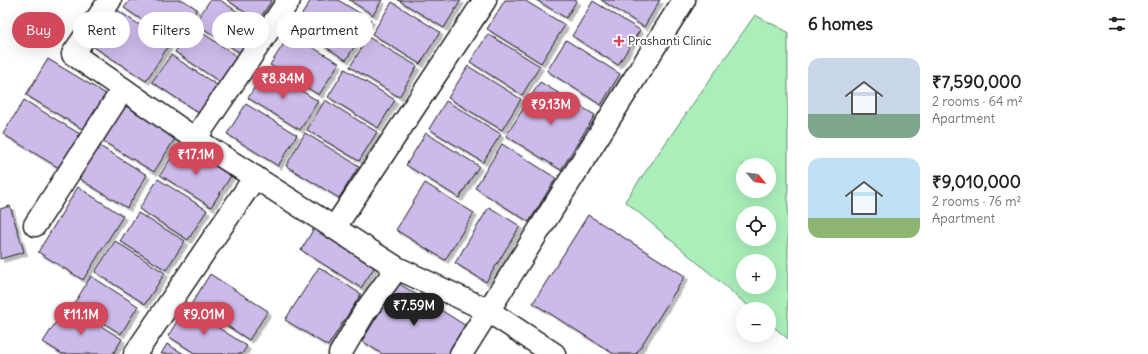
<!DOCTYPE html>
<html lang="en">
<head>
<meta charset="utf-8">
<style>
	:root { --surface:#fff; --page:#f6f6f6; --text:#202124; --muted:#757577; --accent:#d1495b }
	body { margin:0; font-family:Delius,sans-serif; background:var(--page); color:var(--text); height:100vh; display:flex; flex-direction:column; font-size:15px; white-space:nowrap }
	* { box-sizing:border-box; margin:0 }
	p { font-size:13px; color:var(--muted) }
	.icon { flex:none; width:22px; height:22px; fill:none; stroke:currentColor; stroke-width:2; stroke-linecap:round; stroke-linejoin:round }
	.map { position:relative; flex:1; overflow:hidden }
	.sheet { display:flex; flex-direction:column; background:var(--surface); width:360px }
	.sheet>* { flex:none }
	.banner { position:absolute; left:12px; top:12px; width:380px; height:36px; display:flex; gap:8px }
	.needle { width:26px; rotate:119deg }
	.buttons { position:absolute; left:736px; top:158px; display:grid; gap:8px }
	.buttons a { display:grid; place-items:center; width:40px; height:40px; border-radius:50%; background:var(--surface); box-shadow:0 4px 16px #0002; font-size:20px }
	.price { position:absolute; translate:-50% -34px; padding:0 9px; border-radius:14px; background:var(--accent); color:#fff; font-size:13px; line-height:26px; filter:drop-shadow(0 1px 2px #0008) }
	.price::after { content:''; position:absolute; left:50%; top:24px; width:12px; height:9px; margin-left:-6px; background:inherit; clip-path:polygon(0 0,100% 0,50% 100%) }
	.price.current { background:#222; color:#fff }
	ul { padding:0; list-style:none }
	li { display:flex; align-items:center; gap:12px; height:100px; padding:0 20px }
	li span { display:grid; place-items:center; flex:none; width:112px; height:80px; border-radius:12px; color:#555 }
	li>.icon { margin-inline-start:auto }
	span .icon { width:48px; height:48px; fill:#fffc; stroke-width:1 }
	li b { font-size:17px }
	h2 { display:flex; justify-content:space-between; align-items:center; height:48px; padding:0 20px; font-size:17px }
	.pill { padding:0 14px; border-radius:18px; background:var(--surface); box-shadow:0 4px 16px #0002; font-size:14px; line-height:36px }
	.pill.current { background:var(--accent); color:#fff }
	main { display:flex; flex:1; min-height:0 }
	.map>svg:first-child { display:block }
</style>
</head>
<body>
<main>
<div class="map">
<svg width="788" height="354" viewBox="0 0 788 354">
	<defs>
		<filter id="shadow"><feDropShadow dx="3.5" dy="3.5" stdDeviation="0" flood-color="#0004"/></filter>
	</defs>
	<rect width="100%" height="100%" fill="#fff"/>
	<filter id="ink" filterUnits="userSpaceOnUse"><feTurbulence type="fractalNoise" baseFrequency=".025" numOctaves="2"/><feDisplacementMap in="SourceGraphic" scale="8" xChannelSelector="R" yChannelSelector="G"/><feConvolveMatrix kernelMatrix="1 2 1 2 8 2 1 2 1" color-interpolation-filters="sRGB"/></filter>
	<g filter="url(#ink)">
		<path fill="#aaefba" stroke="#63866b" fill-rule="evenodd" d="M755,15L788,32V339L769,323V309H752L625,201ZM743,165H769V191H743ZM743,213H769V239H743ZM743,261H769V287H743Z"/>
		<g fill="#ccbaea" stroke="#1c1c1c" filter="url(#shadow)">
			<path d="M130,0H183L197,9L175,42L124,8Z"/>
			<path d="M210,0H220L262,28L243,55L195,23Z"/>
			<path d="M227,0H272L258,21Z"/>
			<path d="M311,0H338L371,20L346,60L294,27Z"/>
			<path d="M349,0H382L373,15Z"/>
			<path d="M398,0H461L444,28Z"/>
			<path d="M505,0H524L565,25L541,63L487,29Z"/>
			<path d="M536,0H577L566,18Z"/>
			<path d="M601,0H660L644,27Z"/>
			<path d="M593,1L640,30L618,65L572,36Z"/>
			<path d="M392,2L440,32L420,64L372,34Z"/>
			<path d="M116,9L169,45L146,81L91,45Z"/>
			<path d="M192,26L243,60L226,86L175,52Z"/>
			<path d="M290,34L339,63L319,95L270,65Z"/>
			<path d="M488,34L540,66L522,95L470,62Z"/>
			<path d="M368,37L417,66L399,97L350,67Z"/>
			<path d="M566,40L620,74L601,105L547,71Z"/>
			<path d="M171,55L220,87L202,115L152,82Z"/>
			<path d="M48,59L106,94L84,130L26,95Z"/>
			<path d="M468,66L521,99L502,130L448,98Z"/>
			<path d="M266,69L318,101L300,130L248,98Z"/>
			<path d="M345,69L395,100L378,128L328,97Z"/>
			<path d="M540,82L595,115L561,170L506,136Z"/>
			<path d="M24,100L80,134L59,168L3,134Z"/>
			<path d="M325,100L377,132L359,161L307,130Z"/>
			<path d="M446,101L501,134L483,162L429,129Z"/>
			<path d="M121,103L176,137L154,172L99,139Z"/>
			<path d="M246,104L297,135L278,166L227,134Z"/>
			<path d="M305,133L359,166L339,198L286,166Z"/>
			<path d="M426,133L479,166L459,198L406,165Z"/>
			<path d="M180,144L231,176L211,207L160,175Z"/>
			<path d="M502,144L556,178L529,222L475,188Z"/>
			<path d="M98,145L147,175L127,208L78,178Z"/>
			<path d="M158,179L207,210L188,240L139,209Z"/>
			<path d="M425,183L474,213L445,260L396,230Z"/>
			<path d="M78,187L123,216L83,280L38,252Z"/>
			<path d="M10,206L24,252L0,259V209Z"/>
			<path d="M489,207L520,226L486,282L455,263Z"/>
			<path d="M138,213L185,241L166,270L120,241Z"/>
			<path d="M588,215L685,276L636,354H614L533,303Z"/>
			<path d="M316,225L377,263L361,288L301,250Z"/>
			<path d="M115,241L165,273L145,304L95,272Z"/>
			<path d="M319,267L361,294L328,346L285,320Z"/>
			<path d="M210,274L268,311L249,340L192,303Z"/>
			<path d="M91,276L138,306L121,334L74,304Z"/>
			<path d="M398,283L471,329L455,354H382L362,341Z"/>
			<path d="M67,305L122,339L113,354H62L43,342Z"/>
			<path d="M186,307L247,346L242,354H196L168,336Z"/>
			<path d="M167,344L184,354H161Z"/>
		</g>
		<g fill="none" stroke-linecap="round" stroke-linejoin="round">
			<g stroke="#1c1c1c" stroke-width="25">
				<g id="minor">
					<path d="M110,0L73,54L195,139L397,268L487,310L554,354"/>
					<path d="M195,139L289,0"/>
					<path d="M35,225L123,89"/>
					<path d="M335,227L485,0"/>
					<path d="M135,354L255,177"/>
					<path d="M340,354L364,313L397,268"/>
					<path d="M461,354L684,0"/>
				</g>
			</g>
			<use href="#minor" stroke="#fff" stroke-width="22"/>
		</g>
	</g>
	<path fill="#d1495b" stroke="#fff" stroke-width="1.5" d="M617 35h4v4h4v4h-4v4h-4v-4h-4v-4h4z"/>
	<g text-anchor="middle" stroke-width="4" stroke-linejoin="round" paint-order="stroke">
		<g font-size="12" fill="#1c1c1c" stroke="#fff" text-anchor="start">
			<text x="628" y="45">Prashanti Clinic</text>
		</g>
	</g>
</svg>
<div class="buttons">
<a><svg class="needle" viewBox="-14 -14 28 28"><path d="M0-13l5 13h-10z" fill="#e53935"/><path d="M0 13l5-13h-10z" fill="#757577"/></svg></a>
<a><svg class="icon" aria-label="locate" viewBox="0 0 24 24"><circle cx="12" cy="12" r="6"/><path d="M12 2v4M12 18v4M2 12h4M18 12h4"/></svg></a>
<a>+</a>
<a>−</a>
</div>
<b class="price" style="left:283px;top:100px">₹8.84M</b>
<b class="price" style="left:551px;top:126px">₹9.13M</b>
<b class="price" style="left:196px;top:176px">₹17.1M</b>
<b class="price current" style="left:414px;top:327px">₹7.59M</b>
<b class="price" style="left:81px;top:336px">₹11.1M</b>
<b class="price" style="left:204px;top:336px">₹9.01M</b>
<div class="banner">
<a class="pill current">Buy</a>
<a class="pill">Rent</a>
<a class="pill">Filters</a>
<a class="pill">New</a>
<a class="pill">Apartment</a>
</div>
</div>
<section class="sheet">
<h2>6 homes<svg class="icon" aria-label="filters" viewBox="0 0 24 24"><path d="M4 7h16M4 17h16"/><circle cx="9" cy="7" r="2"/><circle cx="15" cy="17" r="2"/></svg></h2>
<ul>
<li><span style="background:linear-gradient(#c9d6e8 70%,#7fa58c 0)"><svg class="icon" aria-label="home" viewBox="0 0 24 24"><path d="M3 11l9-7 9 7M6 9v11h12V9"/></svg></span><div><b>₹7,590,000</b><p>2 rooms · 64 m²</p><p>Apartment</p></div></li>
<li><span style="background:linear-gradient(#bfe0f5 75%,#8fb573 0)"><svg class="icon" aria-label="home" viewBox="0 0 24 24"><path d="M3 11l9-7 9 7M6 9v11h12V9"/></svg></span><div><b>₹9,010,000</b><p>2 rooms · 76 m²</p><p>Apartment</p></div></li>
</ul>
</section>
</main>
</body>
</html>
